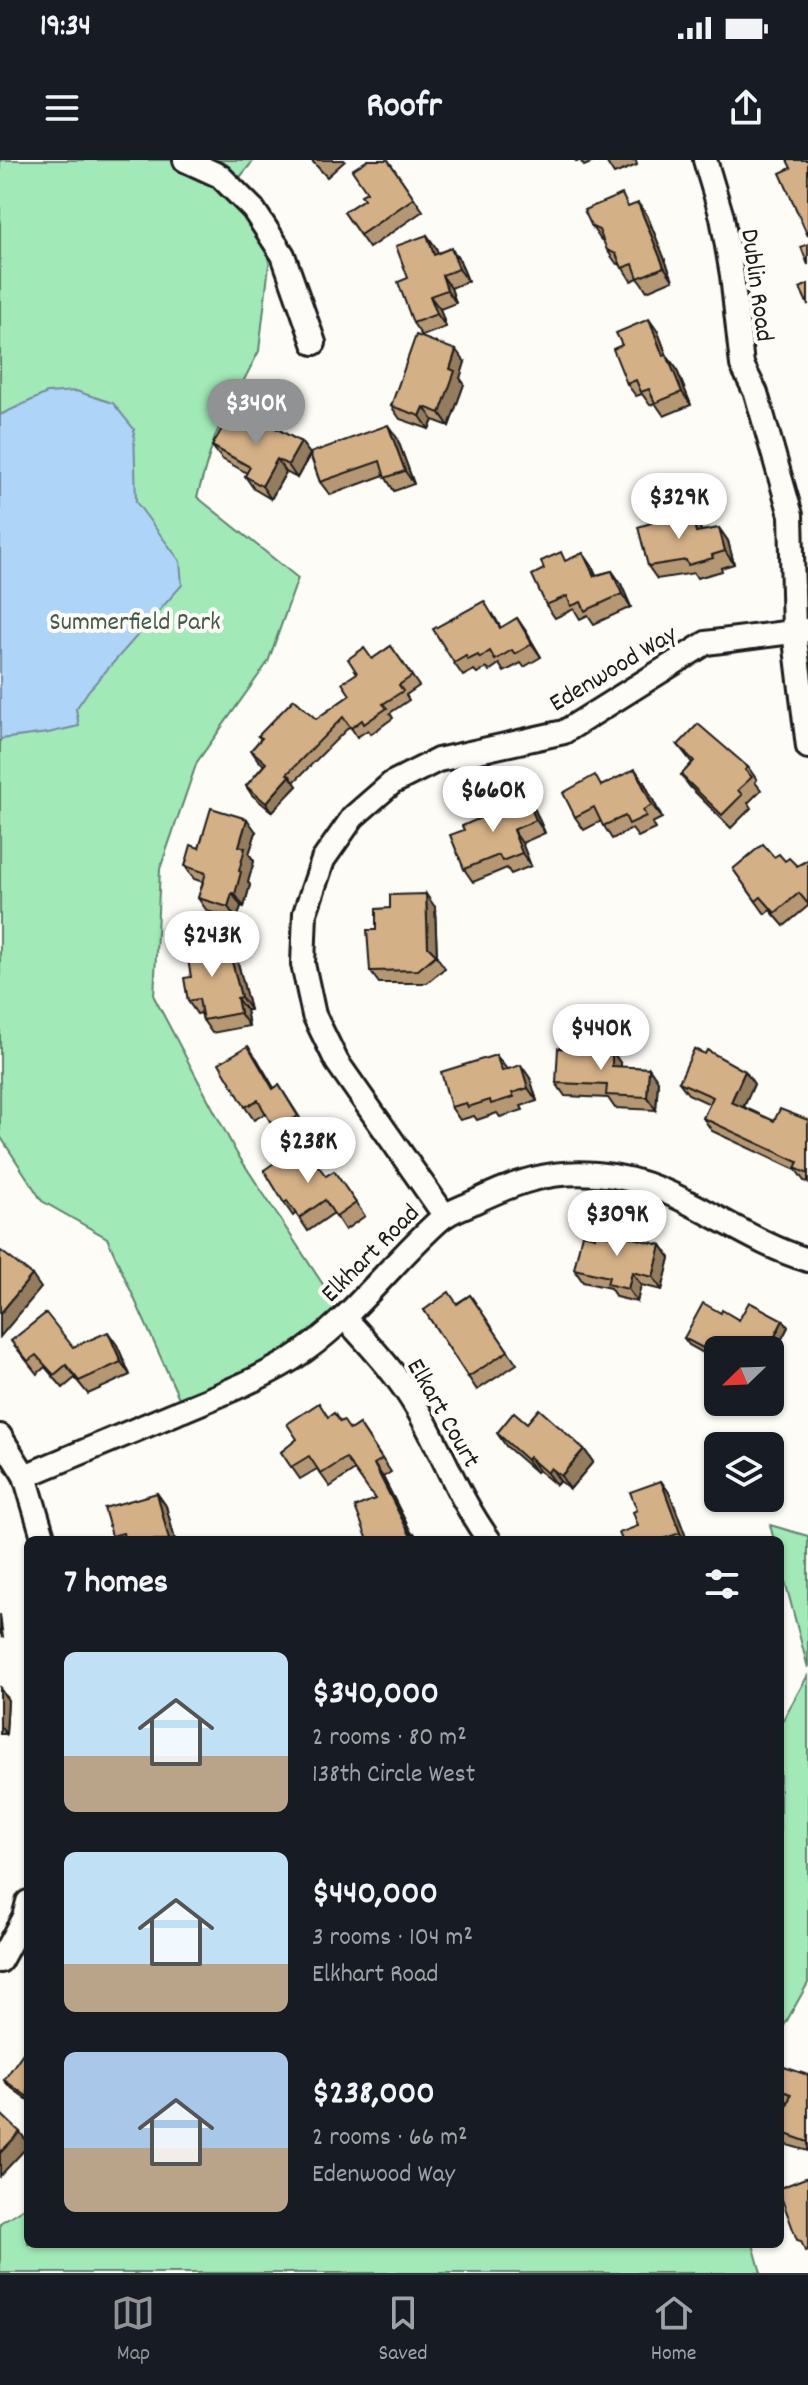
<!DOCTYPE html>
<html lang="en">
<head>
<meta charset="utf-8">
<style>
	:root { --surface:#171b24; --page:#242831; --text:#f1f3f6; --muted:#9ea1a6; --line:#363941; --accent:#919294 }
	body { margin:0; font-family:Dekko,sans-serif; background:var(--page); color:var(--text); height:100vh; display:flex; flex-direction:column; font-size:30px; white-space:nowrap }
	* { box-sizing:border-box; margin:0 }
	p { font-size:26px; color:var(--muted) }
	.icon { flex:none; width:44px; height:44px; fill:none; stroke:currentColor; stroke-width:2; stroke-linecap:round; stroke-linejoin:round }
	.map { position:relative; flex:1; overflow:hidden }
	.drawer { position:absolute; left:24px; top:1376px; width:760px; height:712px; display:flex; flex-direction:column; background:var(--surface); border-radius:12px; box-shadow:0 2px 6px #0004 }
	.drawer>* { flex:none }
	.needle { width:52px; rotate:247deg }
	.tools { position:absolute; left:704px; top:1176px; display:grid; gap:16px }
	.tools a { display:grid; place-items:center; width:80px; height:80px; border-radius:12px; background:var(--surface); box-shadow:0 2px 6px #0004; font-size:40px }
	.price { position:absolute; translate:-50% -68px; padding:0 18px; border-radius:28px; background:#fff; color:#222; font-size:26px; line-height:52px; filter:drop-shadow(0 2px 4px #0008) }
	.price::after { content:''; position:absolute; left:50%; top:48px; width:24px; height:18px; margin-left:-12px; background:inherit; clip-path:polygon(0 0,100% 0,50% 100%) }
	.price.active { background:var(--accent); color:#fff }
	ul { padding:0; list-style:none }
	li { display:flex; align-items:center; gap:24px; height:200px; padding:0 40px }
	li span { display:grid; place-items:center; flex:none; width:224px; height:160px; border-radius:12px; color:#555 }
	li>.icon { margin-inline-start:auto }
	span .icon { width:96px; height:96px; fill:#fffc; stroke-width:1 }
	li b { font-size:34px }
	h2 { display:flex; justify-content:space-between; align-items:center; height:96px; padding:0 40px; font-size:34px }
	.status { display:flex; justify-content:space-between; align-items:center; height:56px; padding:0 40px; background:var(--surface); direction:ltr }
	.status svg { height:22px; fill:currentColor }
	header { display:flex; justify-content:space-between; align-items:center; height:104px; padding:0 40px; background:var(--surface); font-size:36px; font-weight:700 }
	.tab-bar { display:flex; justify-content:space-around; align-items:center; height:112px; border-top:2px solid var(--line); background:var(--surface); font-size:22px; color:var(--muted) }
	.tab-bar a { display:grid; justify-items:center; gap:4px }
	.tab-bar .active { color:var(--accent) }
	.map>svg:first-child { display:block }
</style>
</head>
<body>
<div class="status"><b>19:34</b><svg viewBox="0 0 49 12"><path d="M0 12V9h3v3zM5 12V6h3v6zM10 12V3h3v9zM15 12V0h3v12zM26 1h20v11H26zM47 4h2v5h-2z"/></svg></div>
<header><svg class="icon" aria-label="menu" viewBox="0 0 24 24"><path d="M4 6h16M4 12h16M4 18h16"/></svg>Roofr<svg class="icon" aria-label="share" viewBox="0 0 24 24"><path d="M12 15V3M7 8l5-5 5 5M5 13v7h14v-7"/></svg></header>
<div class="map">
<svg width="808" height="2113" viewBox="0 0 808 2113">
	<rect width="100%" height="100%" fill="#fdfcf7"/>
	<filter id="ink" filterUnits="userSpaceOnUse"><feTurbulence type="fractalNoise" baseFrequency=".0125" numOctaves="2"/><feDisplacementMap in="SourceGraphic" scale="16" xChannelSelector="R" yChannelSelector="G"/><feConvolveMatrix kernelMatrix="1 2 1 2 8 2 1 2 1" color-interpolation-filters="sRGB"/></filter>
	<g filter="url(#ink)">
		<g fill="#a1e9b7" stroke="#5e826a" stroke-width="2">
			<path d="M0,0H254L232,27L272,79L259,191L215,276L197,337L298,418L268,502L197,602L160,709L154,837L236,992L345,1158L184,1249L107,1078L42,1041L0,976Z"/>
			<path d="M770,1365L808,1376V1508L780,1402V1380H774Z"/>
			<path d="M808,1515V1823L780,1873V1565Z"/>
			<path d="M28,2045V2084H753L761,2113H0V2063Z"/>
		</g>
		<path fill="#aed4f7" stroke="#748a9f" stroke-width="2" d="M76,231L113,243L134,269L136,342L180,401L182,425L89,530L76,549L79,566L48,573L0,579V255L47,233Z"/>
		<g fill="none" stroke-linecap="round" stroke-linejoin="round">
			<g stroke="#1c1c1c" stroke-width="28">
				<g id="minor">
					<path d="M185,0L220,16L253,49L283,95L314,183"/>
					<path d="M705,0L722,57L732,115L742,205L756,233L791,355L794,471L808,587"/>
					<path d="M445,1056L337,902L314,855L303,804L305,753L323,700L353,657L392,623L438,600L564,572L706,483L808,470"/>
					<path d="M345,1158C371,1187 399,1216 418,1250C443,1293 459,1339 489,1380"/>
					<path d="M0,1276L25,1316L44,1380"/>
					<path d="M25,1316C75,1295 126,1274 176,1253C215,1237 256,1221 292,1199C351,1162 390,1103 442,1058C451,1051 464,1047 474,1042C516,1022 549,1010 596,1014C678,1020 732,1077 808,1100"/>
					<path d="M0,1801L24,1757L28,1742"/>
				</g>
			</g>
			<use href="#minor" stroke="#fdfcf7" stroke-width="22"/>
		</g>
		<g fill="#b69773" stroke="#1c1c1c" stroke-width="2">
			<path d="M311,0H344L345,1L327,17Z"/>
			<path d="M388,0L423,51L369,88L344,52L364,39L367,32Z"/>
			<path d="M575,0H598L584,6L580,0L577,2Z"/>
			<path d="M605,0H636L637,5L614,14Z"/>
			<path d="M631,46L647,55L673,120L647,131L638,118L631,121L621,105L616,103L607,90L604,81L601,80L592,67Z"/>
			<path d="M427,75L436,88L438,93L451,88L460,101L468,121L451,128L456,143L440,149L446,167L422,176L413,163L408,118Z"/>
			<path d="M658,172L667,196L676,208L691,245L664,256L655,243L650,245L642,234L636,236L627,224Z"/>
			<path d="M465,202L460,218L464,224L449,266L433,260L429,269L400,259L391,246Z"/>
			<path d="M242,265L260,267L301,282L310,294L397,278L414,324L394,331L384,315L330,335L320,322L310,295L297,318L286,312L271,339L254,329L245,316L247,313L222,299L212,286Z"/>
			<path d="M690,351L699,364L701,371L719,368L728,381L734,404L721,408L722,411L697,418L694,413L657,419L648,406Z"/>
			<path d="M583,393L592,406L596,415L612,411L621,424L631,447L594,464L588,455L580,459L574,449L555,458L546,445L566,401Z"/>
			<path d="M493,454L501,468L517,458L541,497L524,507L521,503L504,512L499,504L489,511L487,508L477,513L474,510L463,516L454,503Z"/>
			<path d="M391,486L419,526L406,535L409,540L390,553L393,558L371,574L368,570L357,577L350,566L294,622L297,626L272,652L252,635L246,626L264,605L258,600L251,590L261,579L258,576L316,559L350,535L357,513L372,499Z"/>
			<path d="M678,585L748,607L757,620L755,622L761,630L748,643L751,648L731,668L690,627L681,615L692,603Z"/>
			<path d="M644,622L662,658L652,663L655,669L638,677L632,669L612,679L601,661L584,670L575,657L602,625Z"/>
			<path d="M535,650L545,673L522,683L531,706L511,714L507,708L473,722L464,709Z"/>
			<path d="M256,672L249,694L254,701L248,722L250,725L244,747L241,746L237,760L207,751L198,738L203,722L194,719L185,706L199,688Z"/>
			<path d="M774,697L797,706L808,700V746L784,766L770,750L765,754L733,709Z"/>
			<path d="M435,747L437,797L445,808L427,823H379L370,811L376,770Z"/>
			<path d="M228,789L227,790L238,803L250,850H246L249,866L212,873L203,860L201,853L197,854L188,841L191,817Z"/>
			<path d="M612,891L621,904V907L649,908L658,921L656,950L615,948L608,938L565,936L556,923Z"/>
			<path d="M496,895L506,910L530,918L537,941L521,946L523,950L500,957L497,953L477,960L474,956L460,960L451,947Z"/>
			<path d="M257,899L274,928L279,925L307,969L284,982L266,953L254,960L245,947Z"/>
			<path d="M745,911L754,924L744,947L774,961L808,960V1023L804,1021L796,1010L712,971L703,958L710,944L688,934L679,922Z"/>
			<path d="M306,1001L326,1016L334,1011L365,1056L345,1070L334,1053L308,1071L296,1053L293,1056L284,1043Z"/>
			<path d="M595,1077H612L661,1085L670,1098L662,1130L641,1125L637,1142L616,1137L610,1128L583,1122L574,1109Z"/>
			<path d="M470,1135L517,1204L477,1230L424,1150L457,1143Z"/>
			<path d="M721,1153L739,1160H783L788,1167L776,1190L765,1184L718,1190V1201L689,1185L684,1178Z"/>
			<path d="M11,1181L73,1187L117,1185L130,1215L88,1234L75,1218L63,1228L45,1207L37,1214Z"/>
			<path d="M328,1257L340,1262L350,1270L359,1264L391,1312L383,1317L412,1374L414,1373L419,1380H368L375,1339L355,1310L330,1327L317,1309L300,1319L281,1292Z"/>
			<path d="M527,1263L584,1289L593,1302L570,1329L560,1321L556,1325L538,1310L536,1312L506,1286L497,1273Z"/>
			<path d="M661,1321L670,1334L687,1380H622L638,1366L637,1350Z"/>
			<path d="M157,1333L166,1346L175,1380H115L112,1376Z"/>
			<path d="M0,1527V1529L8,1540L6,1574H0Z"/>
			<path d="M28,1897V1940L9,1926L4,1920Z"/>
			<path d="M808,1915V1991L787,1985L780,1974V1966L788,1943L780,1934V1920Z"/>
		</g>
		<g fill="#947b5e" stroke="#1c1c1c" stroke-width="2">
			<path d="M638,43L647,55L673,120L664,107Z"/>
			<path d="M427,75L436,88L443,107L434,95Z"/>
			<path d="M451,88L460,101L468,121L459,109Z"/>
			<path d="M442,115L451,128L456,143L447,130Z"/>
			<path d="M430,136L440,149L446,167L437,154Z"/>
			<path d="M649,159L658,172L667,196L676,208L691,245L682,232L663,196Z"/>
			<path d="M456,190L465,202L460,218L464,224L449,266L440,253L450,209Z"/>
			<path d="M424,247L433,260L429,269L420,256Z"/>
			<path d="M388,265L397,278L414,324L405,311Z"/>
			<path d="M301,282L310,294L297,318L288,305Z"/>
			<path d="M277,299L286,312L271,339L262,326Z"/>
			<path d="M690,351L699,364L705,385L696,372Z"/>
			<path d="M719,368L728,381L734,404L725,391Z"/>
			<path d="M583,393L592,406L603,429L594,416Z"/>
			<path d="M612,411L621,424L631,447L622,434Z"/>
			<path d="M517,458L526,471L541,497L532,484Z"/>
			<path d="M635,609L644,622L662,658L652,645Z"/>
			<path d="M290,616L297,626L272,652L266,643Z"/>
			<path d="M526,637L535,650L545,673L536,660Z"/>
			<path d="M247,659L256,672L249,694L254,701L248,722L250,725L244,747L235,734L239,711V686Z"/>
			<path d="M513,670L522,683L531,706L522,693Z"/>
			<path d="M232,733L241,746L237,760L228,747Z"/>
			<path d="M426,734L435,747L437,797L428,787Z"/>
			<path d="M219,776L228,789L223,806L214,793Z"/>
			<path d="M229,790L238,803L250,850L241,837Z"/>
			<path d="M237,838L246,850L249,866L240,853Z"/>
			<path d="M248,886L257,899L282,942L273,929Z"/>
			<path d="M612,891L621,904V919L612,906Z"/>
			<path d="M496,895L506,908L511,924L502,911Z"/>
			<path d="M521,905L530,918L537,941L528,928Z"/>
			<path d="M649,908L658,921L656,950L647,937Z"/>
			<path d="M745,911L754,924L740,954L731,942Z"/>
			<path d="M661,1085L670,1098L662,1130L653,1117Z"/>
			<path d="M632,1112L641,1125L637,1142L628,1129Z"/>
			<path d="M32,1115L41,1128L0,1177V1154Z"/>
			<path d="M783,1160L788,1167L776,1190L771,1184Z"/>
			<path d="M108,1172L117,1185L130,1215L121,1202Z"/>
			<path d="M760,1178L765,1184L762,1190H754Z"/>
			<path d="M584,1289L593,1302L570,1329L561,1316Z"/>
			<path d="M529,1297L538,1310L536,1312L527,1300Z"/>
			<path d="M374,1304L383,1317L415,1380L410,1375Z"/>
			<path d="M551,1308L560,1321L556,1325L547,1313Z"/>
			<path d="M661,1321L670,1334L687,1380H685L680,1373Z"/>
			<path d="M157,1333L166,1346L175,1380H169Z"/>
			<path d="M0,1454L3,1478L0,1473Z"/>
			<path d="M0,1526L1,1532V1530L8,1540L6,1574L0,1566Z"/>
			<path d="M20,1972L28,1983V1986L0,2016V1993Z"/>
		</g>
		<g fill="#d4b086" stroke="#1c1c1c" stroke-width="2">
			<path d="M368,0H388L414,38L360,75L344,52L364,39L361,35L367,32L352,10Z"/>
			<path d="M787,0H808V76L780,13L791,8Z"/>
			<path d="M622,34L628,47L638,43L664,107L638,118L633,104L622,108L616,94L607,90L599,70L592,67L584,50Z"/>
			<path d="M427,75L434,95L451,88L459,109L442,115L447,130L430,136L437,154L413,163L398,122L408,118L396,86Z"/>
			<path d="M808,84V105L801,87Z"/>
			<path d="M808,124V145L800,128Z"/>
			<path d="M649,159L663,196L667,195L682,232L655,243L649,229L641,232L636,220L627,224L613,189L622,185L616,173Z"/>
			<path d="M416,175L456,190L450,209L455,211L440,253L424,247L420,256L391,246Z"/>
			<path d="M228,258L242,265L245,259L260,267L263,261L301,282L288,305L277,299L262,326L245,316L250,307L212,286Z"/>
			<path d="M388,265L405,311L385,318L380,301L320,322L310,293Z"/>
			<path d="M690,351L696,372L719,368L725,391L712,395L713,398L688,405L686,400L648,406L638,367Z"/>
			<path d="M561,392L565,401L583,393L594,416L612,411L622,434L585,451L581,442L571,446L567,436L546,445L532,415L544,409L541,401Z"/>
			<path d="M484,441L500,468L517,458L532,484L515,494L512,490L495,500L490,491L480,498L478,495L468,500L466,496L454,503L433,469Z"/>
			<path d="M391,486L412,516L399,525L403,531L383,544L387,548L364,564L362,560L351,568L343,557L287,614L290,616L266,643L246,626L266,603L251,590L262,578L258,576L294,539L316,559L350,535L342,523L357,513L348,499L364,488L372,499Z"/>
			<path d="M698,564L748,607L745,610L752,617L738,630L742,635L722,655L681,615L694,601L678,585Z"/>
			<path d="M635,609L652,645L643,650L646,656L629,664L625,656L603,666L594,647L575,657L563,633L595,615L601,626Z"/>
			<path d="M526,637L536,660L513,670L522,693L502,701L499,695L464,709L450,675L464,670L462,666L492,653L491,650Z"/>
			<path d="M211,648L247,659L239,686L245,688L239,711L241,712L235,734L232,733L228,747L198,738L206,713L185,706L191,685L199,688Z"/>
			<path d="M763,684L774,697L779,694L785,701L789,698L797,706L808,700V744L799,733L775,753L761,737L756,741L733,709Z"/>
			<path d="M426,734L428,787L436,795L418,810L370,811L367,770H376V749L390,748V735Z"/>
			<path d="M219,776L214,793L229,790L241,837L237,838L240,853L203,860L199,839L188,841L184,818L191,817L185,782Z"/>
			<path d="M248,886L273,929L279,925L298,956L275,970L258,940L245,947L219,903Z"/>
			<path d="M558,888L612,891V906L649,908L647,937L606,935L607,925L556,923Z"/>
			<path d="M694,889L705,894L707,890L745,911L731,942L774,961L780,949L808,960V1014L795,1008L798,1002L703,958L713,937L679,922Z"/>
			<path d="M496,895L502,911L521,905L528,928L512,933L514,937L491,944L490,940L468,947L466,943L451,947L441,912Z"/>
			<path d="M296,988L306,1001L311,997L326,1016L334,1011L356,1043L336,1057L325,1040L299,1058L287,1041L284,1043L264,1010Z"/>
			<path d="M596,1073L612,1077L614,1073L661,1085L653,1117L632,1112L628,1129L607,1124L609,1117L574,1109L582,1074L595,1077Z"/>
			<path d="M1,1091L32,1115L0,1154V1092Z"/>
			<path d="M449,1132L457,1144L470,1135L508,1191L468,1217L424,1150Z"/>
			<path d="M749,1142L783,1160L771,1184L760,1178L754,1190H718V1196L684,1178L703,1143L721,1153L722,1150L739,1160Z"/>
			<path d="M46,1153L73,1187L108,1172L121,1202L79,1221L66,1205L54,1215L36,1195L28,1201L11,1181Z"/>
			<path d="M319,1243L328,1257L334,1253L340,1262L343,1260L350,1270L359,1264L382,1299L374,1304L410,1375L414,1373L417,1380H368L355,1347L375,1339L346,1298L321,1314L309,1296L291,1307L281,1292L297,1279L287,1264Z"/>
			<path d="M539,1249L584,1289L561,1316L551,1308L547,1313L529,1297L527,1300L497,1273L514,1252L527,1263Z"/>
			<path d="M661,1321L680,1373L660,1380H622L619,1373L638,1366L633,1352L637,1350L630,1332Z"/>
			<path d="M157,1333L169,1380H125L123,1373L112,1376L104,1348Z"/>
			<path d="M23,1893L28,1897V1937L4,1920Z"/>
			<path d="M784,1907L808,1915V1982L780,1972V1966L791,1934L780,1930V1920Z"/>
			<path d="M0,1953L20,1972L0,1993Z"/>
			<path d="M808,2017V2090L805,2091L801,2081L797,2080L780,2034V2028Z"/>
		</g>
	</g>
	<g text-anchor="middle" stroke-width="8" stroke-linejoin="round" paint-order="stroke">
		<g font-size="26" fill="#1c1c1c" stroke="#fdfcf7">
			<text transform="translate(759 125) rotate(82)" y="9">Dublin Road</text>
			<text transform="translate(612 507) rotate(-31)" y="9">Edenwood Way</text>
			<text transform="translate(369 1092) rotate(-45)" y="9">Elkhart Road</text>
			<text transform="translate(445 1252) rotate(60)" y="9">Elkart Court</text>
		</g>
		<g font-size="26" fill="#445a4a" stroke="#fdfcf7">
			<text x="135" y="469">Summerfield Park</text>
		</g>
	</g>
</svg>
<div class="tools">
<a><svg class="needle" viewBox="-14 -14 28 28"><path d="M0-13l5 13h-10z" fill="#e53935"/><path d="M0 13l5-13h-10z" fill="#9ea1a6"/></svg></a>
<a><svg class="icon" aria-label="layers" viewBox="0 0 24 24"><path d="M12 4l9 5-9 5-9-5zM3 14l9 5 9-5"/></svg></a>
</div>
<b class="price active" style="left:256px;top:287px">$340K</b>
<b class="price" style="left:679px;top:381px">$329K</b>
<b class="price" style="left:493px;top:674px">$660K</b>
<b class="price" style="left:212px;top:819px">$243K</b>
<b class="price" style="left:601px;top:912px">$440K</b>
<b class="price" style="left:308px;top:1025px">$238K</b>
<b class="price" style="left:617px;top:1098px">$309K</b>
<section class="drawer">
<h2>7 homes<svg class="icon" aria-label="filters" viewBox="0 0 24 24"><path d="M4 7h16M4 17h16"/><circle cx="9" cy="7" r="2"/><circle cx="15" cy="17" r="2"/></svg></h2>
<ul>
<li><span style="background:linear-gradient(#bfe0f5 65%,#b9a48a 0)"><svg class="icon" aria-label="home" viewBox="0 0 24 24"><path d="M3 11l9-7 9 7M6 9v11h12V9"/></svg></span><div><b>$340,000</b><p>2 rooms · 80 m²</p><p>138th Circle West</p></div></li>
<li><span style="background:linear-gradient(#bfe0f5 70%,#b9a48a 0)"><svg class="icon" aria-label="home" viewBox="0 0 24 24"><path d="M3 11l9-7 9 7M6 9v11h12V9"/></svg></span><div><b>$440,000</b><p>3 rooms · 104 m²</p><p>Elkhart Road</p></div></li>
<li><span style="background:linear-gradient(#a9c7e8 60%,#b9a48a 0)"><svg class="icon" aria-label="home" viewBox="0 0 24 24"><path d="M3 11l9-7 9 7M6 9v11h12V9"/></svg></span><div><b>$238,000</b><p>2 rooms · 66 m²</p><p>Edenwood Way</p></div></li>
</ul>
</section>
</div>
<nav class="tab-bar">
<a class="active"><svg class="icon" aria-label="map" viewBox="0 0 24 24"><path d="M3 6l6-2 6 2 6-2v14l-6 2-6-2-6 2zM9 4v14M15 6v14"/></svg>Map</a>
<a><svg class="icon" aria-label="saved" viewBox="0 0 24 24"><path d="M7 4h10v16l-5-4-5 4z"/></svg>Saved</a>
<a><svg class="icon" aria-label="home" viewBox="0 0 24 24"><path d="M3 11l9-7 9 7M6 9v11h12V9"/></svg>Home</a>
</nav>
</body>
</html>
